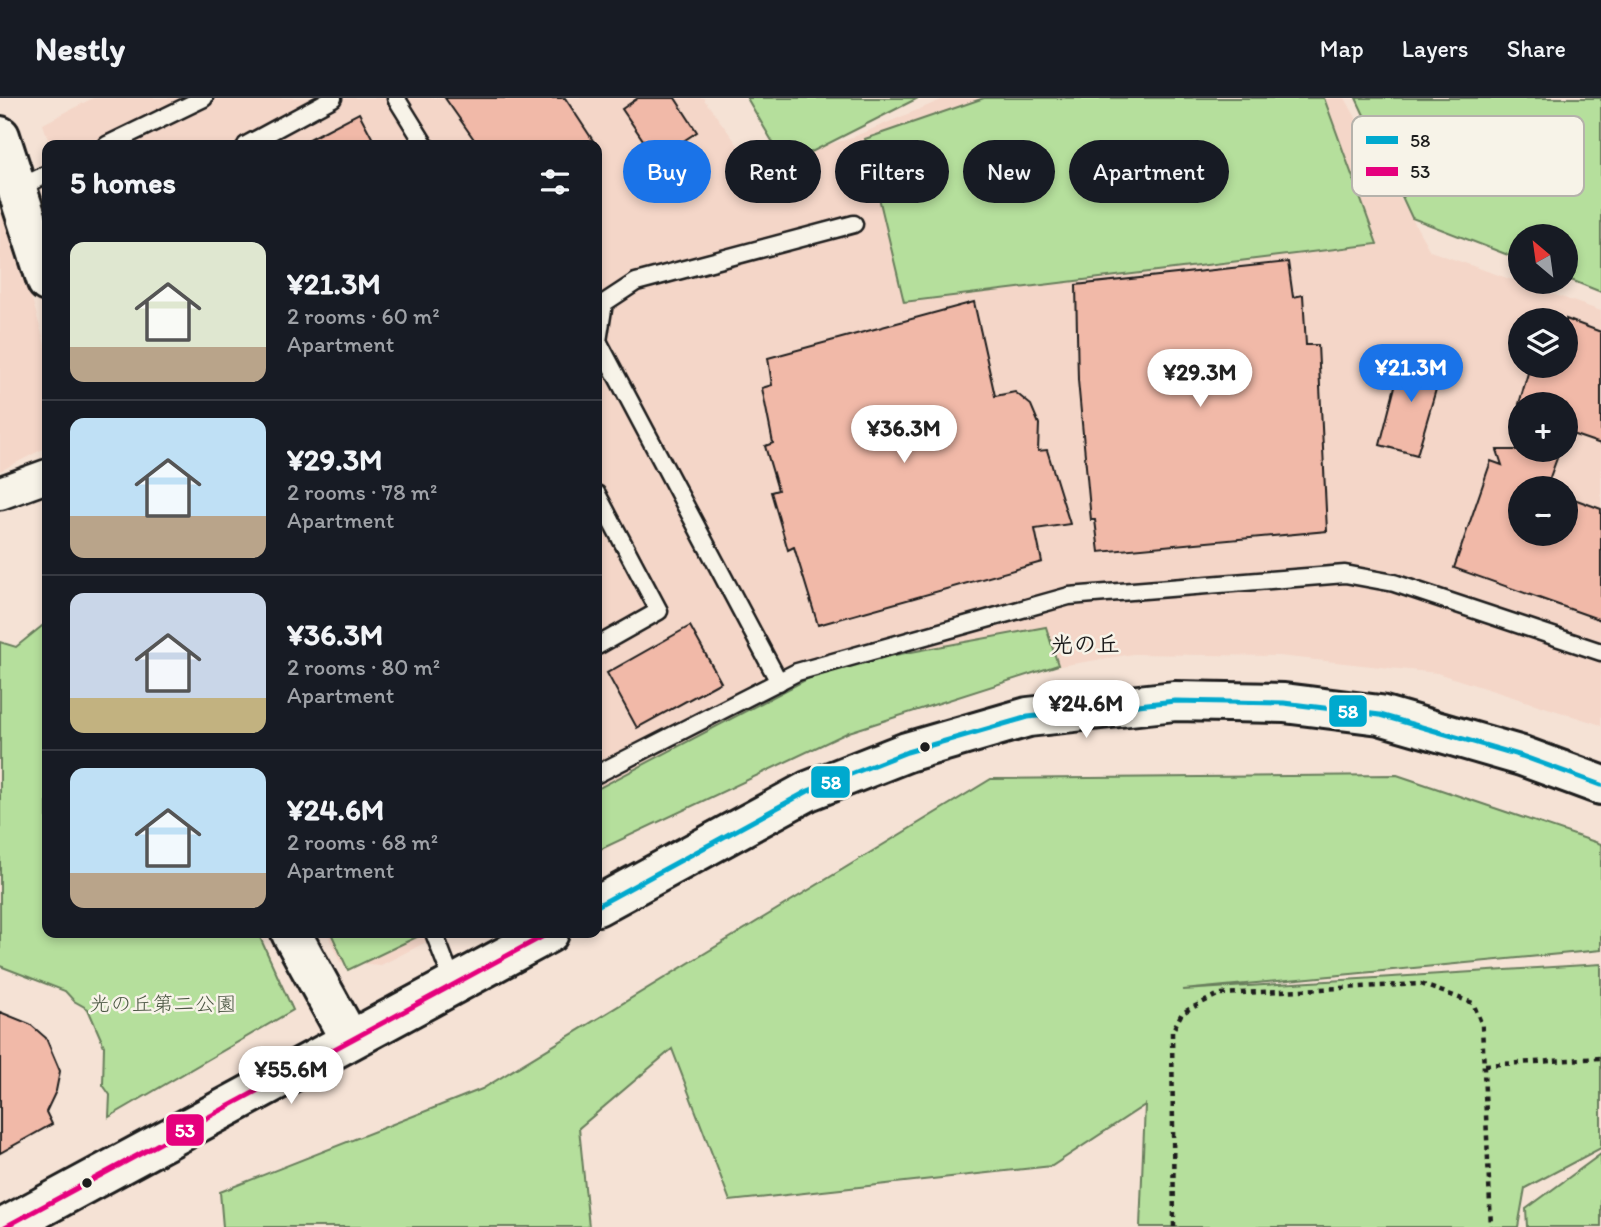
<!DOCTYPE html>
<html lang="en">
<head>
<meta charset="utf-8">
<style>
	:root { --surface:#171b24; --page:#20242c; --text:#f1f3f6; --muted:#9ea1a6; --line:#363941; --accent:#1a73e8 }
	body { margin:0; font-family:Itim,"Klee One",sans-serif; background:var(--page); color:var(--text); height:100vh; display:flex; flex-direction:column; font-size:26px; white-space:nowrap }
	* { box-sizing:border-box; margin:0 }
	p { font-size:23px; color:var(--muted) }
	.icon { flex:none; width:38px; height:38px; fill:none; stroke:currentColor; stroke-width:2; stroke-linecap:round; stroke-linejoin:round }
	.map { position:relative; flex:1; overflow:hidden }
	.panel { position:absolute; left:42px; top:42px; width:560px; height:798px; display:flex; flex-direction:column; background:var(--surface); border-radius:14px; box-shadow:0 4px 10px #0003 }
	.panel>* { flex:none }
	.hud { position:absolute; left:623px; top:42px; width:665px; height:63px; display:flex; gap:14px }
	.needle { width:46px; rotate:331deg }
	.controls { position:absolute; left:1508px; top:126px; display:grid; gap:14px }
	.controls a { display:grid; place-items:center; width:70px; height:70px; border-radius:50%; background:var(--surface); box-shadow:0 4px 10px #0003; font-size:35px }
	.price { position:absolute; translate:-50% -60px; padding:0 16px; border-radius:24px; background:#fff; color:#222; font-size:23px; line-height:46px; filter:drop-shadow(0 2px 4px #0008) }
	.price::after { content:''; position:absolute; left:50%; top:42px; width:21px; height:16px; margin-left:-10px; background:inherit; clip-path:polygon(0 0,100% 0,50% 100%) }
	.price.on { background:var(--accent); color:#fff }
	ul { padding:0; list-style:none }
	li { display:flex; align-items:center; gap:21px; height:175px; padding:0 28px }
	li+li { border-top:2px solid var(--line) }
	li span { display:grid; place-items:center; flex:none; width:196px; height:140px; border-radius:14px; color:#555 }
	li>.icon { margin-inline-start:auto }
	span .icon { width:84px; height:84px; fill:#fffc; stroke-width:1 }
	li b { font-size:30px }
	h2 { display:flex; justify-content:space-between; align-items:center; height:84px; padding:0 28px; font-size:30px }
	.tag { padding:0 24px; border-radius:32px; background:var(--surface); box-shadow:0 4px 10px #0003; font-size:24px; line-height:63px }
	.tag.on { background:var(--accent); color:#fff }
	header { display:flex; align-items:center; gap:42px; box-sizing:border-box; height:98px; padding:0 35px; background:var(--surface); border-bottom:2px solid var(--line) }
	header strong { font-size:33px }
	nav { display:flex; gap:38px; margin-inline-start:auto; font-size:24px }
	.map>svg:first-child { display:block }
</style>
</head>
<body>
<header>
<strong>Nestly</strong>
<nav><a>Map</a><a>Layers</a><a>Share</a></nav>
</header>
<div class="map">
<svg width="1601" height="1129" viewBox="0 0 1601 1129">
	<rect width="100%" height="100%" fill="#f5e2d5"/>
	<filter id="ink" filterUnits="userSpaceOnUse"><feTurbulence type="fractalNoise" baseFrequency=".0143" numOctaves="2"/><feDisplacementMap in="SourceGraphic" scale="14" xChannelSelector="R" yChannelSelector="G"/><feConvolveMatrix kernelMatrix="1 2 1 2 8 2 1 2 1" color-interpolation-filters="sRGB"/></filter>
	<g filter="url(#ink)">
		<g fill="#f4d6c8" fill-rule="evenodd">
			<path d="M93,0H703L751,65L846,42L946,0H1345L1430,153L1601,213V627L1437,575L1279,558L1133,556L986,580L852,621L597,755V47H50L43,26ZM1521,222H1566V268H1521ZM1521,306H1566V352H1521ZM1521,390H1566V436H1521Z"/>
			<path d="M0,91L47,253V349L0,373Z"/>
			<path d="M327,835H444L381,867L340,864Z"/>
		</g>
		<g fill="#b5df9c" stroke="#687e5c" stroke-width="2">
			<path d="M747,0H918L786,67Z"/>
			<path d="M984,0H1324L1377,146L904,204L865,41Z"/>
			<path d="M1356,0H1601V194L1566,180V138H1521V162L1412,120Z"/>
			<path d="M47,524V835H258L293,912L109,1019L110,997L103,987L104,948L88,911L74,903L65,893L0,868V544L16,549Z"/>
			<path d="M1046,529L1058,567L849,634L597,753V691L830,569Z"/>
			<path d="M1397,677L1601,746V852L1183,892L1601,866V1050L1525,1090L1518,1129H1140L1145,1007L1052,1068L730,1103L672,951L579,1030L589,1129H223L220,1094L482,991L991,681Z"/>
			<path d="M331,835H425L348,872Z"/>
			<path d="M1601,1056V1129H1527L1526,1111Z"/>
		</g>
		<g fill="#f1b9a8" stroke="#1c1c1c" stroke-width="2">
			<path d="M445,0H565L596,47H478Z"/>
			<path d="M638,0H675L697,34L656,61L622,11Z"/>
			<path d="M359,15L376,47H298Z"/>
			<path d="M1288,164L1293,199L1303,197L1306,247H1318L1327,433L1099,454L1095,422H1091L1078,282L1076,187Z"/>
			<path d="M974,204L995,298L1015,294L1031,307L1039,326L1038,353L1047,352L1070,426L1035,431L1042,464L818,527L794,449L788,452L771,394L778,392L765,348L773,345L762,290L772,287L768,260Z"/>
			<path d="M1566,221L1601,234V346L1566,334V306H1519L1530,268H1566Z"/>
			<path d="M1403,257L1443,267L1417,357L1380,347Z"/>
			<path d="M1497,352H1560L1546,390H1521V436H1566V398L1601,411V522L1454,470L1491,363L1502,367Z"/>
			<path d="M690,528L721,584L637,630L607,575Z"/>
			<path d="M0,914L30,926L46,940L60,973L56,993L46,1014L52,1026L0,1055Z"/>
		</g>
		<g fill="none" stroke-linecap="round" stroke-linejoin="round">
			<g stroke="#1c1c1c" stroke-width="21">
				<g id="lane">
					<path d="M396,0L425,47"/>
					<path d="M107,47L204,0"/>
					<path d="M246,47L333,0"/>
					<path d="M17,91L47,76"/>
					<path d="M597,396L659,513L597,548"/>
					<path d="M779,584L598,243L604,205L636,184L854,126"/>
					<path d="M597,676L797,574L1069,498L1345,476L1394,485L1601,554"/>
					<path d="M434,835L454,887"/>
				</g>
			</g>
			<g stroke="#1c1c1c" stroke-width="37">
				<path id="street" d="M0,395L47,378"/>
			</g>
			<g stroke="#1c1c1c" stroke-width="44">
				<g id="secondary">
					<path d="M0,38L47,184"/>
					<path d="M597,808L808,693L907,654L1028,619L1175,603L1284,605L1380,617L1522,658L1601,687"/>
					<path d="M291,835L350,942"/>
					<path d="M5,1129L549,835"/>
				</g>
			</g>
			<g stroke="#1c1c1c" stroke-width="4.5" stroke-dasharray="5 5" stroke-linecap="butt">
				<path d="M1485,967L1601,960"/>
				<path d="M1174,1129L1172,934L1182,915L1219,896L1421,886L1473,905L1482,927L1491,1129"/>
			</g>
			<use href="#lane" stroke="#f7f3e8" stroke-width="16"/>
			<use href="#street" stroke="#f7f3e8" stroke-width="32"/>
			<use href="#secondary" stroke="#f7f3e8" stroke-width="38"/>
			<g stroke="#f7f3e8" stroke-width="10">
				<path id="bus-1" d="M597,808L808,693L907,654L1028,619L1175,603L1284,605L1380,617L1522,658L1601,687"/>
			</g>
			<g stroke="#f7f3e8" stroke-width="10">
				<path id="bus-2" d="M5,1129L549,835"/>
			</g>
			<use href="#bus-1" stroke="#00a9ce" stroke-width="5"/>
			<use href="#bus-2" stroke="#e5007d" stroke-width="5"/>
		</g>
	</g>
	<g fill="#1c1c1c" stroke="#f7f3e8" stroke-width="2.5">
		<circle cx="925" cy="649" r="6"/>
		<circle cx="87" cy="1085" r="6"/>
	</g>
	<g text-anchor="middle" stroke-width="5" stroke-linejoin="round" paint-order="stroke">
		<g font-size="21" fill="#4a5642" stroke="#f7f3e8">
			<text x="163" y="913">光の丘第二公園</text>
		</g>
		<g font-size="23" font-weight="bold" fill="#1c1c1c" stroke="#f7f3e8">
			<text x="1085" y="554">光の丘</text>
		</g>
	</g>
	<rect x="1352" y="18" width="232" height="80" rx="10" fill="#f7f3e8" stroke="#b5b2ab" stroke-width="2"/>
	<rect x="1366" y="38" width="32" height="8" fill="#00a9ce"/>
	<rect x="1366" y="69" width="32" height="9" fill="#e5007d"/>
	<g font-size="19" fill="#1c1c1c">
		<text x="1410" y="49">58</text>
		<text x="1410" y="80">53</text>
	</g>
	<g stroke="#f7f3e8" stroke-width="2.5">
		<rect x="1328" y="596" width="40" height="34" rx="7" fill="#00a9ce"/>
		<rect x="810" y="667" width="41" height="34" rx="7" fill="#00a9ce"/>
		<rect x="165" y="1015" width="40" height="34" rx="7" fill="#e5007d"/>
	</g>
	<g font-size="19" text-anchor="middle" font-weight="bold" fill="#fff">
		<text x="1348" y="620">58</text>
		<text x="831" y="691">58</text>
		<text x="185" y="1039">53</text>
	</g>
</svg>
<div class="controls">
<a><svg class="needle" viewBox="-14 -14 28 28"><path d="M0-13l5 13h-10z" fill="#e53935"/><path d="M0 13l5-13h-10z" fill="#9ea1a6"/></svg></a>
<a><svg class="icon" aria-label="layers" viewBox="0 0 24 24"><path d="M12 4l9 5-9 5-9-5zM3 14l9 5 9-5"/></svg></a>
<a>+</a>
<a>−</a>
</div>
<b class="price on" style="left:1411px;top:306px">¥21.3M</b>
<b class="price" style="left:1200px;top:311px">¥29.3M</b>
<b class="price" style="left:904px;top:367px">¥36.3M</b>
<b class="price" style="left:1086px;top:642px">¥24.6M</b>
<b class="price" style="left:291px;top:1008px">¥55.6M</b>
<div class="hud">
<a class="tag on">Buy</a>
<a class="tag">Rent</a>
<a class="tag">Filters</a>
<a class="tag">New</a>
<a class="tag">Apartment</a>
</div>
<section class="panel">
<h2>5 homes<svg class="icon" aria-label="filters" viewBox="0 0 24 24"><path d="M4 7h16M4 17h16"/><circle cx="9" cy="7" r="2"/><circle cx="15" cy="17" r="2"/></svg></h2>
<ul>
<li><span style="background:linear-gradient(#dfe7d0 75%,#b9a48a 0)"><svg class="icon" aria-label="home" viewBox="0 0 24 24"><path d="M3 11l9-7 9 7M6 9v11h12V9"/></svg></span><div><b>¥21.3M</b><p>2 rooms · 60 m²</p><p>Apartment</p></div></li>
<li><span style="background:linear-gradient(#bfe0f5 70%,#b9a48a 0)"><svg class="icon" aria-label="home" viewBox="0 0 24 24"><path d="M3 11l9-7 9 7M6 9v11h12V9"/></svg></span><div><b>¥29.3M</b><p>2 rooms · 78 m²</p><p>Apartment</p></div></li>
<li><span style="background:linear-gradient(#c9d6e8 75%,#c2b280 0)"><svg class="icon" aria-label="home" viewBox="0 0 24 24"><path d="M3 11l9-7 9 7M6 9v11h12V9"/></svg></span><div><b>¥36.3M</b><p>2 rooms · 80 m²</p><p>Apartment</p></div></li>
<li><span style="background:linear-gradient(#bfe0f5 75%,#b9a48a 0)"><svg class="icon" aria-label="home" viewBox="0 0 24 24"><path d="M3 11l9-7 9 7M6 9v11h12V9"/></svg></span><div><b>¥24.6M</b><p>2 rooms · 68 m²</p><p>Apartment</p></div></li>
</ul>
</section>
</div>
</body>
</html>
